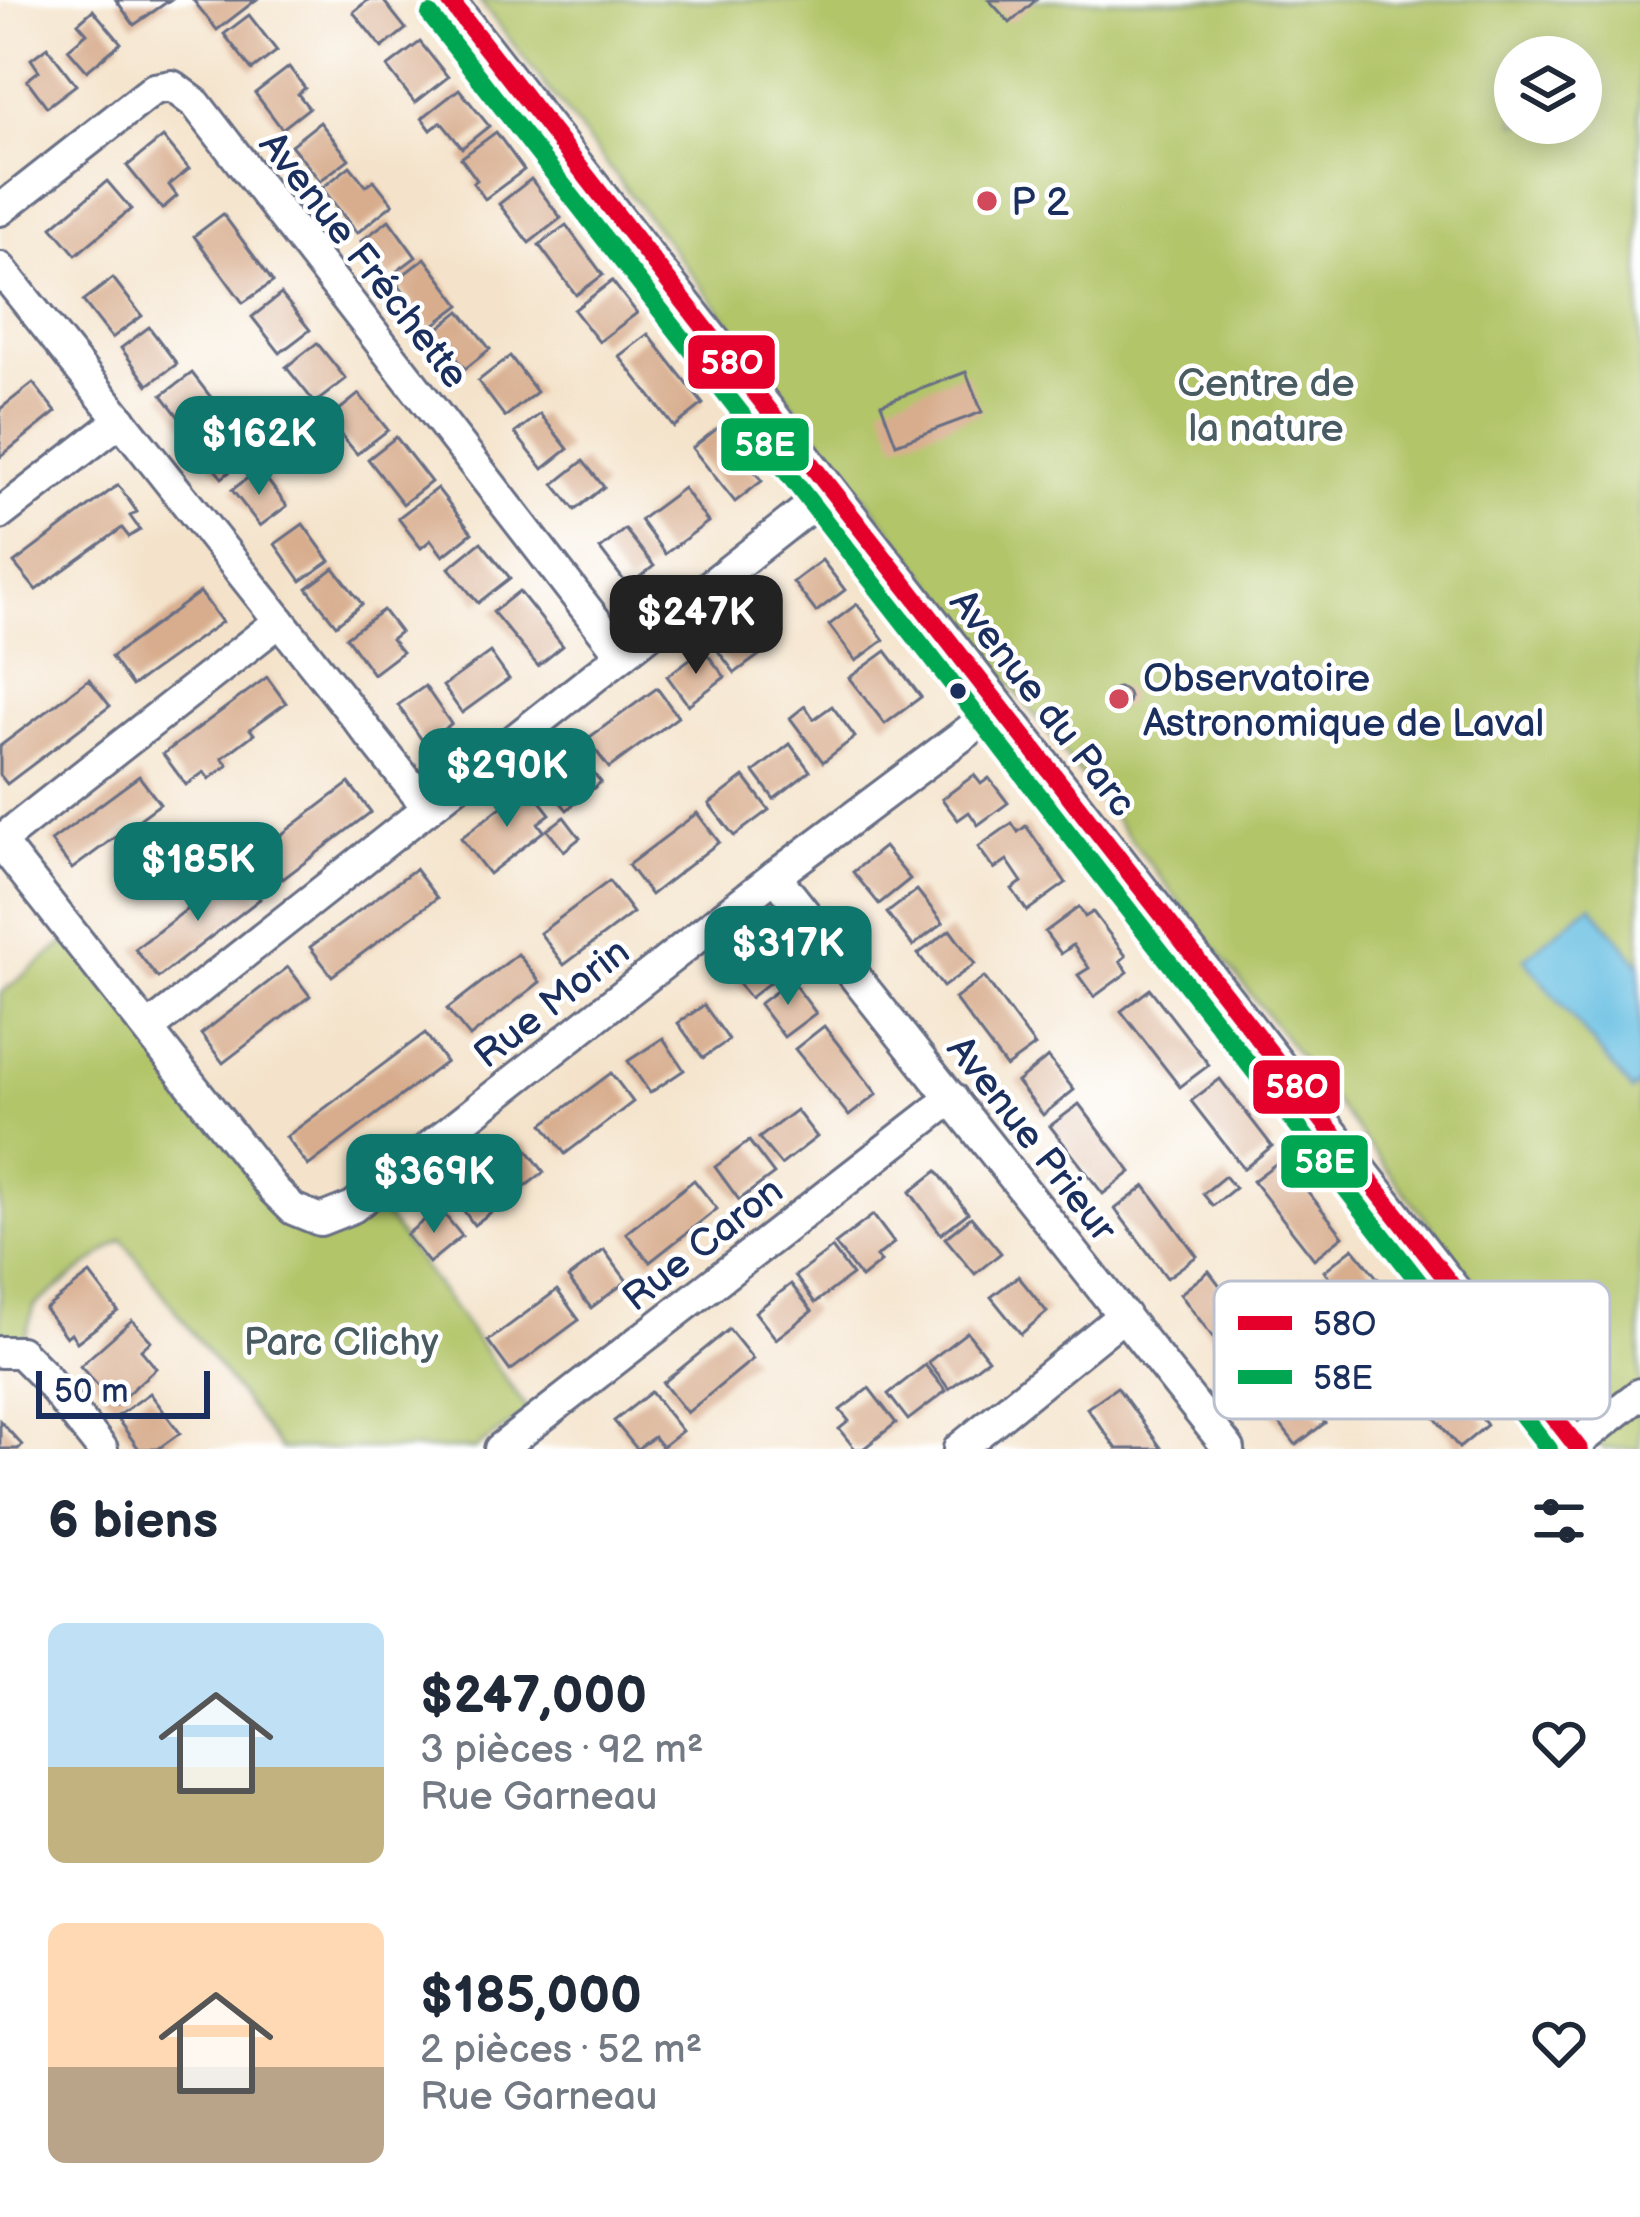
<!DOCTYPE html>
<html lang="fr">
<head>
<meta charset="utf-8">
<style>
	:root { --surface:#fff; --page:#f6f6f7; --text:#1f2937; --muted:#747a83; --accent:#0f766e }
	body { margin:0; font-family:"Balsamiq Sans",sans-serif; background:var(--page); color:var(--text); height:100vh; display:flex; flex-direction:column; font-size:45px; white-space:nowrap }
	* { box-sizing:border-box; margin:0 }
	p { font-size:39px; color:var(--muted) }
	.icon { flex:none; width:66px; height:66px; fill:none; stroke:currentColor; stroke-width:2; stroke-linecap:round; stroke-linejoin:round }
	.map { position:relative; height:1449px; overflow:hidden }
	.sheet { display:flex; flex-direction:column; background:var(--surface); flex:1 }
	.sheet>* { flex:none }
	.fabs { position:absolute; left:1494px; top:36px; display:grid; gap:24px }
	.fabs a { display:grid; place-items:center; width:108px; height:108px; border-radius:50%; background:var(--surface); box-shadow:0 6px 30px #0003; font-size:60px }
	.scale { position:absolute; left:36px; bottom:30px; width:174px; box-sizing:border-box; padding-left:12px; border:6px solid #1b2f5e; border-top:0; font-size:33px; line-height:42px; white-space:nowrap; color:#1b2f5e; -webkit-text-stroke:9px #fff; paint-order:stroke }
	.price { position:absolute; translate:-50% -102px; padding:0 27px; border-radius:24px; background:var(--accent); color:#fff; font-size:39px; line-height:78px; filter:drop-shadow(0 3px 6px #0008) }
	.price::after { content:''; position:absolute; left:50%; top:72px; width:36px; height:27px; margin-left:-18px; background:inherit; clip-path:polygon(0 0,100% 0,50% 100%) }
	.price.active { background:#222; color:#fff }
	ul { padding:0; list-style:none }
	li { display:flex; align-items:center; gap:36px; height:300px; padding:0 48px }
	li span { display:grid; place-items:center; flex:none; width:336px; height:240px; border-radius:18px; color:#555 }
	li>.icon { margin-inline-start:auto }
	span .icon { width:144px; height:144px; fill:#fffc; stroke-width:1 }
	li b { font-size:51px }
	h2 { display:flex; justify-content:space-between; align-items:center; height:144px; padding:0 48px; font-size:51px }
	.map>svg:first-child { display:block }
</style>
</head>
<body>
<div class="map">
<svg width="1640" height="1449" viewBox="0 0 1640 1449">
	<rect width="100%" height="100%" fill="#fff"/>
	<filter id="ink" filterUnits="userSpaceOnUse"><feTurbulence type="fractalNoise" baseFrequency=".00833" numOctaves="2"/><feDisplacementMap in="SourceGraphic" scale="24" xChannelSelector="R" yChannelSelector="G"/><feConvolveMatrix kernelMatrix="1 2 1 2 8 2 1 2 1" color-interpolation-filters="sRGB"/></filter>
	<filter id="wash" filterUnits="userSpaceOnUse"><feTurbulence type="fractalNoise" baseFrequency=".004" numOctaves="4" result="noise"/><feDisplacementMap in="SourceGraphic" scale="48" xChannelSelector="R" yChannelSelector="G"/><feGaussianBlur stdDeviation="2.7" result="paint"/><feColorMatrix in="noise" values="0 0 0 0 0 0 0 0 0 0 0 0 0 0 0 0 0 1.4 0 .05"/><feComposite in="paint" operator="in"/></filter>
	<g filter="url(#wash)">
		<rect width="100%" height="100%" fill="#f4e3ca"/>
		<g fill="#b2c569" stroke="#667a64" stroke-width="3" fill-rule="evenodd">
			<path d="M479,0H1640V1449H1604ZM1515,57H1581V123H1515Z"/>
			<path d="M69,939L308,1226C354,1240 350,1215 384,1214L529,1411L475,1449H280L122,1239L35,1305L20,1352H0V994Z"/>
		</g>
		<path fill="#64bde1" stroke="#4076a0" stroke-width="3" d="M1591,905L1640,965V1084L1632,1091L1524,958Z"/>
		<g id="blocks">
			<g fill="#d8ad8e">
				<path d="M116,0H170L134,25Z"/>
				<path d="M193,0H256L217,30Z"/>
				<path d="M368,0H383L406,29L382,48L353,12Z"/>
				<path d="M989,0H1036L1010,23Z"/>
				<path d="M93,10L121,43L87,71L68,49L87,33L78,23Z"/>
				<path d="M249,15L277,51L252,70L224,34Z"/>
				<path d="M420,42L448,77L415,103L387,67Z"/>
				<path d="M47,47L76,85L47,107L27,80L39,71L31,59Z"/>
				<path d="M289,67L305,88L298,94L309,108L282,129L255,93Z"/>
				<path d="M459,89L489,126L462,148L441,122L431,130L422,118Z"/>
				<path d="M320,122L349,159L320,181L291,145Z"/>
				<path d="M496,132L524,170L485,199L473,183L477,180L461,158Z"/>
				<path d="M163,137L189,169L169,185L177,196L162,209L127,166Z"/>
				<path d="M350,166L366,186L374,180L393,204L357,233L322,188Z"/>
				<path d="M531,179L561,218L529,243L499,204Z"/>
				<path d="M107,181L131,209L76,255L52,227Z"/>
				<path d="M223,214L273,282L243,303L194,236Z"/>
				<path d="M389,220L416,257L388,278L361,241Z"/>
				<path d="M566,225L603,275L576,295L539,245Z"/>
				<path d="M425,258L460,305L430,328L395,281Z"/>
				<path d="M113,278L142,316L112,338L83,301Z"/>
				<path d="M612,281L637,313L599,342L574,310Z"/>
				<path d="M281,294L310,330L280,353L252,317Z"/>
				<path d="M460,311L490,349L465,369L435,331Z"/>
				<path d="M149,327L177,364L148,385L121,348Z"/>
				<path d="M648,334L703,404L674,427L619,356Z"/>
				<path d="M317,343L346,379L315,403L286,367Z"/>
				<path d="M510,356L537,392L505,417L478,381Z"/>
				<path d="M966,372L982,412L896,444L881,404Z"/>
				<path d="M192,373L220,409L190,432L162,395Z"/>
				<path d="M33,383L56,412L0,457V409Z"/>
				<path d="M359,394L388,430L357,454L328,419Z"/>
				<path d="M540,414L568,449L543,469L515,433Z"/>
				<path d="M220,421L248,457L222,478L193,443Z"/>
				<path d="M277,427L288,442L268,456L257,441Z"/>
				<path d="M719,427L762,481L735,502L692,448Z"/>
				<path d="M396,437L431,482L403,504L368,459Z"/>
				<path d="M583,461L604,487L575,510L554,484Z"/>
				<path d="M259,469L287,506L260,526L232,490Z"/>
				<path d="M118,485L137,512L130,516L140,530L129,537L122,528L36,590L14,563Z"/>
				<path d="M437,488L472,533L443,556L431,540L421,548L398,518Z"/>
				<path d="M683,488L708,522L665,554L640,520Z"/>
				<path d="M303,524L330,561L301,581L275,544Z"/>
				<path d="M625,529L654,566L628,586L600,549Z"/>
				<path d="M481,542L510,578L478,603L449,568Z"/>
				<path d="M822,560L845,590L816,612L793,582Z"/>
				<path d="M334,568L362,604L336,625L307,588Z"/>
				<path d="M519,591L563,646L538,666L493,612Z"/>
				<path d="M200,592L222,622L132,686L111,657Z"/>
				<path d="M857,604L884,640L856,661L829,625Z"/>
				<path d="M757,607L781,639L735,673L711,642Z"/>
				<path d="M383,610L400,632L391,639L402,652L373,674L346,637Z"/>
				<path d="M703,649L725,677L688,705L667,676Z"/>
				<path d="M886,651L921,697L885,724L849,678Z"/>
				<path d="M490,652L509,679L462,713L443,686Z"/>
				<path d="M267,677L286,703L250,729L254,734L222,758L228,765L209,779L204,772L186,785L163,754Z"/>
				<path d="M89,679L110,706L7,784L0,775V746Z"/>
				<path d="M425,686L451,724L424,743L398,705Z"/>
				<circle cx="1119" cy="698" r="10"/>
				<path d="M657,688L678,717L609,768L587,739Z"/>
				<path d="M805,706L814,719L832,706L855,737L823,762L790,718Z"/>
				<path d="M790,744L810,771L774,799L754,772Z"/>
				<path d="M574,750L601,782L567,810L540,778Z"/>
				<path d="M974,775L981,784L989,778L1008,803L978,825L969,812L958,820L942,799Z"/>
				<path d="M139,776L160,804L72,869L51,841Z"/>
				<path d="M744,777L769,810L734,836L709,804Z"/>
				<path d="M349,783L371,812L283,879L261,850Z"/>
				<path d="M528,786L550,814L538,823L544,831L489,874L461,838Z"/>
				<path d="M697,813L719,842L651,895L628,865Z"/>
				<path d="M564,817L580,838L564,851L547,830Z"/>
				<path d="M1012,823L1018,832L1026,826L1066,883L1027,911L1012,889L1022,882L1007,860L994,869L978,847Z"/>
				<path d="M884,847L910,879L879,904L853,872Z"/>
				<path d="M415,869L437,898L332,976L310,947Z"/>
				<path d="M238,870L260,899L158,978L135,949Z"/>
				<path d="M609,881L633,913L564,965L540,933Z"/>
				<path d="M917,890L943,923L913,946L887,913Z"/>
				<path d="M1079,907L1085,917L1093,912L1126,956L1120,961L1128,972L1094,997L1078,975L1089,968L1073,945L1061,954L1045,932Z"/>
				<path d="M950,930L975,964L943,987L918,954Z"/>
				<path d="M763,946L784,971L750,998L729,973Z"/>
				<path d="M518,954L540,982L470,1037L447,1009Z"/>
				<path d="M288,967L310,996L223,1063L201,1034Z"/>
				<path d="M984,977L1035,1046L1006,1067L955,999Z"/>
				<path d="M791,980L816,1013L784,1037L759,1004Z"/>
				<path d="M1150,989L1209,1065L1180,1087L1121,1011Z"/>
				<path d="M704,1005L729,1040L703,1058L678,1023Z"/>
				<path d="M824,1026L877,1094L849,1116L795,1049Z"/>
				<path d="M425,1033L446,1062L308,1166L286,1137Z"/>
				<path d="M663,1038L684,1070L650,1093L628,1061Z"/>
				<path d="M1048,1057L1074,1090L1043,1115L1017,1082Z"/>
				<path d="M611,1073L633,1102L565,1154L543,1124Z"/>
				<path d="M1220,1079L1272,1146L1244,1169L1191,1101Z"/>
				<path d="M1079,1104L1131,1172L1103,1194L1050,1126Z"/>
				<path d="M796,1110L817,1137L781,1165L759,1138Z"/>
				<path d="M749,1141L774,1174L739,1200L715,1167Z"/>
				<path d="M522,1143L544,1172L474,1225L452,1194Z"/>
				<path d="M1282,1159L1343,1236L1314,1259L1253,1181Z"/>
				<path d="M937,1171L968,1213L941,1234L910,1192Z"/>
				<path d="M1225,1176L1235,1188L1213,1206L1203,1194Z"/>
				<path d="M694,1180L717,1209L650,1262L626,1233Z"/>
				<path d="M1145,1186L1197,1256L1167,1278L1115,1209Z"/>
				<path d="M439,1208L462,1236L429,1263L406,1235Z"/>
				<path d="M873,1215L894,1243L876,1257L881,1262L861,1278L835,1244Z"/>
				<path d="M971,1217L1001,1253L975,1274L945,1238Z"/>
				<path d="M832,1248L852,1275L815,1303L795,1276Z"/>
				<path d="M1353,1248L1388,1291L1359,1314L1324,1271Z"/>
				<path d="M604,1250L627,1281L591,1308L568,1278Z"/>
				<path d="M1209,1271L1260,1339L1231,1361L1180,1294Z"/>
				<path d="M90,1274L118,1311L77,1342L71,1333L66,1337L45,1309Z"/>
				<path d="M1018,1276L1047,1312L1021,1334L991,1297Z"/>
				<path d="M791,1284L812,1311L776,1339L755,1312Z"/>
				<path d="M557,1290L579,1320L510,1371L488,1341Z"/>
				<path d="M132,1320L151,1341L141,1350L156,1368L115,1405L80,1366Z"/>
				<path d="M729,1329L753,1359L687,1413L663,1383Z"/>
				<path d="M967,1332L988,1359L949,1389L928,1362Z"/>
				<path d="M1274,1355L1325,1423L1296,1445L1244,1377Z"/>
				<path d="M1434,1358L1487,1425L1459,1448L1405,1380Z"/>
				<path d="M925,1365L946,1391L908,1420L888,1394Z"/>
				<path d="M1117,1387L1162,1449H1117L1087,1408Z"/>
				<path d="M869,1388L896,1423L863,1449H855L839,1429L849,1421L840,1410Z"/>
				<path d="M651,1392L682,1431L662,1447L654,1437L637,1449L614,1421Z"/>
				<path d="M150,1393L180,1433L158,1449H139L116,1417Z"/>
				<path d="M0,1421L22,1445L18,1449H0Z"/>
			</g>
		</g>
	</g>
	<g filter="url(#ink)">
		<use href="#blocks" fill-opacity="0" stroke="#676e84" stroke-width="3"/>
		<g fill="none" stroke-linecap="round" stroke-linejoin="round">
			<g stroke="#676e84" stroke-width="36">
				<g id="minor">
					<path d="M449,0L1579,1449"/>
					<path d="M0,210L154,89L172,86L196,104L622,655"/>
					<path d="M0,268L428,808"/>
					<path d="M0,514L121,420"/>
					<path d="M0,841L280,621"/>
					<path d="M0,842L274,1190L293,1209L320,1220L353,1207L775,876L999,708"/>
					<path d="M775,876L1229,1449"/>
					<path d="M148,1029L830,491"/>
					<path d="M0,1352H20L44,1376L102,1449"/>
					<path d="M1576,1444L1640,1394"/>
					<path d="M500,1449L952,1098"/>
					<path d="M959,1449L1124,1315"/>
				</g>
			</g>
			<use href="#minor" stroke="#fff" stroke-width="30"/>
			<g stroke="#fff" stroke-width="27">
				<path id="bus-1" d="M449,0L1579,1449"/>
			</g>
			<g stroke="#fff" stroke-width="27">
				<path id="bus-2" d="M430,15L1549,1449"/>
			</g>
			<use href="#bus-1" stroke="#e4002b" stroke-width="18"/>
			<use href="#bus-2" stroke="#00a651" stroke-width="18"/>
		</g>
	</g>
	<g fill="#d1495b" stroke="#fff" stroke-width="4.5">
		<circle cx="987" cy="201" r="12"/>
		<circle cx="1119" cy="699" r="12"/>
	</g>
	<circle fill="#1b2f5e" stroke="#fff" stroke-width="4.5" cx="958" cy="691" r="10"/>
	<g text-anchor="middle" stroke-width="9" stroke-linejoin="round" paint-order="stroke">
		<g font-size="39" fill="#1b2f5e" stroke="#fff" text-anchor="start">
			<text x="1011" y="215">P 2</text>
			<text x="1143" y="691">Observatoire<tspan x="1143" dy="45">Astronomique de Laval</tspan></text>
		</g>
		<g font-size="39" fill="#1b2f5e" stroke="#fff">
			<text transform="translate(365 259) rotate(52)" y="14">Avenue Fréchette</text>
			<text transform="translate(1044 702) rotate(52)" y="14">Avenue du Parc</text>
			<text transform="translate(551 1002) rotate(-38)" y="14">Rue Morin</text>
			<text transform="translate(1033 1138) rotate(52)" y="14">Avenue Prieur</text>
			<text transform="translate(702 1243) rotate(-38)" y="14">Rue Caron</text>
		</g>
		<g font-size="39" fill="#485c61" stroke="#fff">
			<text x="1266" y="396">Centre de<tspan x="1266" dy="45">la nature</tspan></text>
			<text x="341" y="1355">Parc Clichy</text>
		</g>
	</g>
	<rect x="1214" y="1281" width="396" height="138" rx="18" fill="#fff" stroke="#bbc1cf" stroke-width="3"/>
	<rect x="1238" y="1316" width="54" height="14" fill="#e4002b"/>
	<rect x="1238" y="1370" width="54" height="14" fill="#00a651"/>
	<g font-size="33" fill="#1b2f5e">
		<text x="1313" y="1335">58O</text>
		<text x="1313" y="1389">58E</text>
	</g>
	<g stroke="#fff" stroke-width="4.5">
		<rect x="686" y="333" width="91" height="58" rx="12" fill="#e4002b"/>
		<rect x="719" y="416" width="92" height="57" rx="12" fill="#00a651"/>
		<rect x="1251" y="1058" width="91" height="58" rx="12" fill="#e4002b"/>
		<rect x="1279" y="1133" width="91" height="57" rx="12" fill="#00a651"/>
	</g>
	<g font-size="33" text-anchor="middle" font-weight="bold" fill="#fff">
		<text x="732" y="374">58O</text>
		<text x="765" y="456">58E</text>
		<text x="1297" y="1098">58O</text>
		<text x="1325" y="1173">58E</text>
	</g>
</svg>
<div class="fabs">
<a><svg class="icon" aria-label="layers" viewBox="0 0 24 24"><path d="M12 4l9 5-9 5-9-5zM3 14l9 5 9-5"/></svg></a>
</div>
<div class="scale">50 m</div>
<b class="price" style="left:259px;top:498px">$162K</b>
<b class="price active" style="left:696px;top:677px">$247K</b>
<b class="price" style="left:507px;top:830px">$290K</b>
<b class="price" style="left:198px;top:924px">$185K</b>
<b class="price" style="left:788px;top:1008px">$317K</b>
<b class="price" style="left:434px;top:1236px">$369K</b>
</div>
<section class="sheet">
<h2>6 biens<svg class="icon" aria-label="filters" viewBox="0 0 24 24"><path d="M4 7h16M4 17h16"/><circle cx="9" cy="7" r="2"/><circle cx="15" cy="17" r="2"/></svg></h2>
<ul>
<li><span style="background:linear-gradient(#bfe0f5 60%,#c2b280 0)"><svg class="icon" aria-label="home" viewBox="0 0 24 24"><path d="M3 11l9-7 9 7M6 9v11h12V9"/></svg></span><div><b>$247,000</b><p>3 pièces · 92 m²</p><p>Rue Garneau</p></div><svg class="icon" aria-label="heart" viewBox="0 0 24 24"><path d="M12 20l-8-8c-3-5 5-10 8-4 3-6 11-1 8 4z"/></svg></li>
<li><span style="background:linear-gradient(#ffd9b3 60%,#b9a48a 0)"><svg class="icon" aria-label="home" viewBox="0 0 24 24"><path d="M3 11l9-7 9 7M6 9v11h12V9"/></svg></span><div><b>$185,000</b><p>2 pièces · 52 m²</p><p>Rue Garneau</p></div><svg class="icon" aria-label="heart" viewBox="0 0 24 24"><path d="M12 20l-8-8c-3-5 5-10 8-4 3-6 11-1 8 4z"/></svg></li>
</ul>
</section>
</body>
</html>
